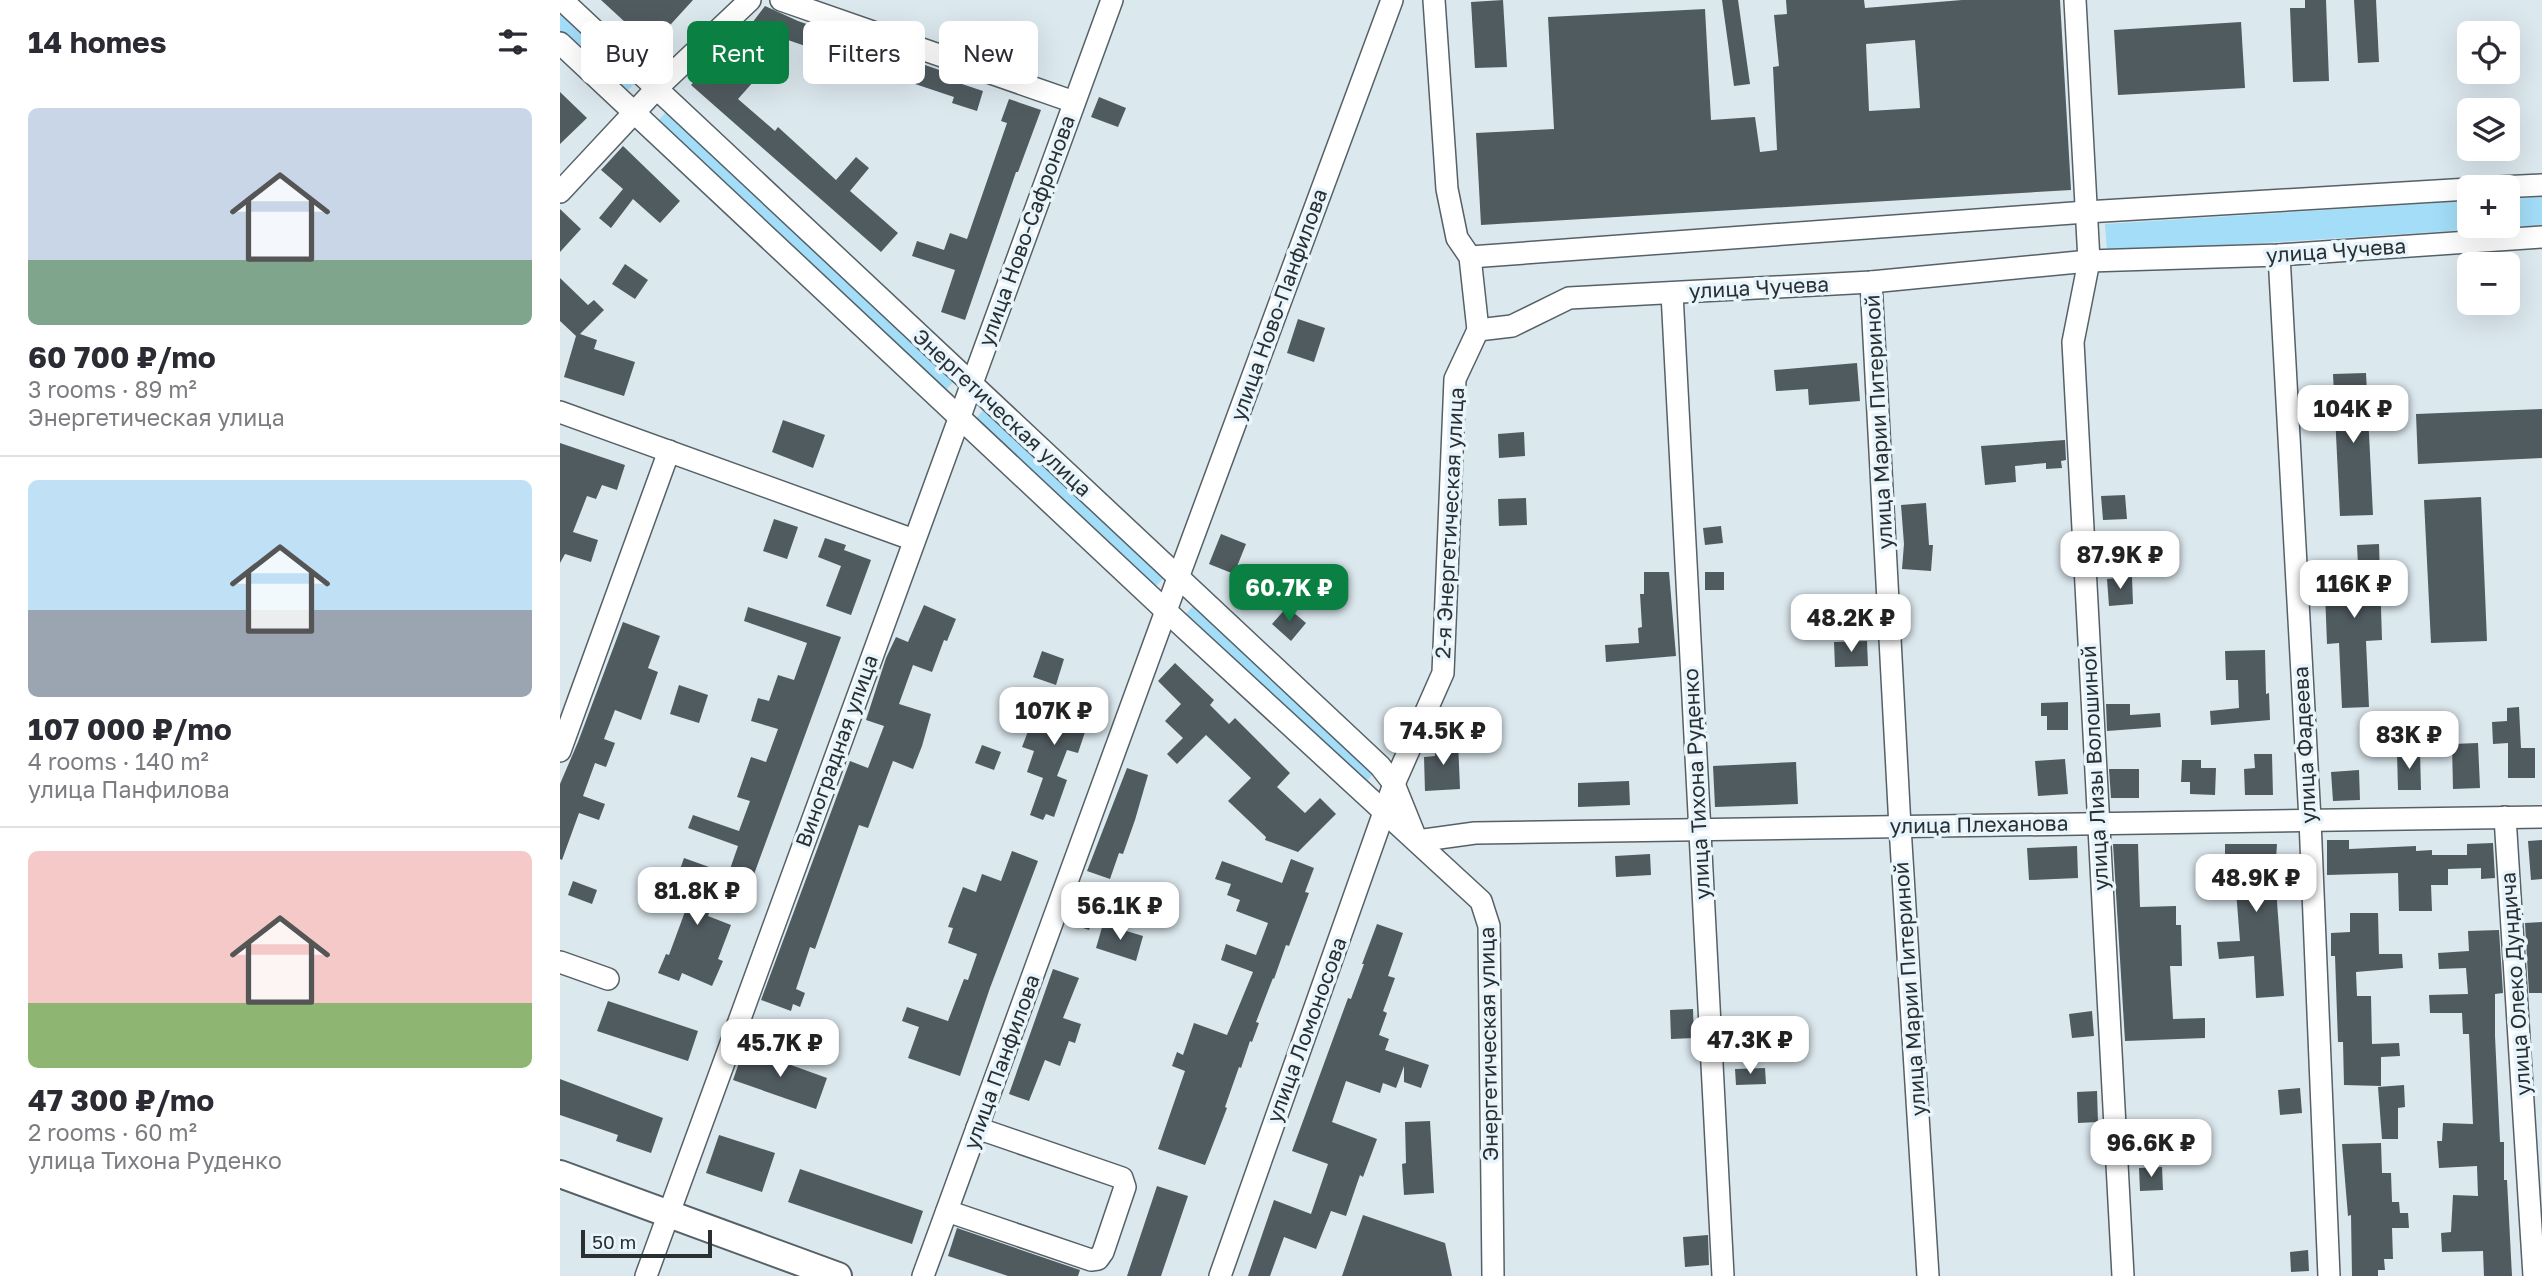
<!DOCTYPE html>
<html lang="en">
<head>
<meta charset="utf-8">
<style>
	:root { --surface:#fff; --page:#f7f7f7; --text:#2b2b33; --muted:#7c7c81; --line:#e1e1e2; --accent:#0b8043 }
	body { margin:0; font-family:"Golos Text",sans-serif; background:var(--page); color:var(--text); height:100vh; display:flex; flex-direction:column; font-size:26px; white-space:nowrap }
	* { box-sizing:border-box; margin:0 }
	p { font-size:23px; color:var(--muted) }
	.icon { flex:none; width:38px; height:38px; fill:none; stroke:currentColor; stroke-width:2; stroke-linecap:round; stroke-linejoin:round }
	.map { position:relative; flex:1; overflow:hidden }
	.drawer { display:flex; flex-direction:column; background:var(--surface); width:560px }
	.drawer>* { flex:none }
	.banner { position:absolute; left:21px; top:21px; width:665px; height:63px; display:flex; gap:14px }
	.fabs { position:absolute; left:1897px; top:21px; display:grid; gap:14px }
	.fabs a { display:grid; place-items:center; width:63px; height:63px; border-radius:10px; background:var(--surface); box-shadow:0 7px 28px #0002; font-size:35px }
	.scale { position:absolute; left:21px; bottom:18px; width:131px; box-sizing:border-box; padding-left:7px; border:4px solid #2a2f31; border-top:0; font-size:19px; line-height:24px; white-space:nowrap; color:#2a2f31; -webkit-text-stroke:5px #e8f5fc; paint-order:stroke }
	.price { position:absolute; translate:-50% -60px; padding:0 16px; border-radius:14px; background:#fff; color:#222; font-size:23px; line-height:46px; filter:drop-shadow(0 2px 4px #0008) }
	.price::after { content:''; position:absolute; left:50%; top:42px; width:21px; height:16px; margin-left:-10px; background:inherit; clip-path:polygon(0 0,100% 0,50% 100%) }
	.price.selected { background:var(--accent); color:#fff }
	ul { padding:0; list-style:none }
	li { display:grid; align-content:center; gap:14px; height:371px; padding:0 28px }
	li+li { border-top:2px solid var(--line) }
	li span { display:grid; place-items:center; height:217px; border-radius:10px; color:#555 }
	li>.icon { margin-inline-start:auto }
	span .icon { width:126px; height:126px; fill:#fffc; stroke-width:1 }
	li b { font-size:30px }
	h2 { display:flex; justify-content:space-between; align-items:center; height:84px; padding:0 28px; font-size:30px }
	.pill { padding:0 24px; border-radius:10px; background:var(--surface); box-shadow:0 7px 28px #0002; font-size:24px; line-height:63px }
	.pill.selected { background:var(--accent); color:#fff }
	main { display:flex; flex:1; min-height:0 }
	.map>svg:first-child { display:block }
</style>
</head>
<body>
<main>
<section class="drawer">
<h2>14 homes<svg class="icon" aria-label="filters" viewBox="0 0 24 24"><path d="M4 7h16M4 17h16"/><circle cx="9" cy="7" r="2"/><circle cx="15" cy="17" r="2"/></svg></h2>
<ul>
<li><span style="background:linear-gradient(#c9d6e8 70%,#7fa58c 0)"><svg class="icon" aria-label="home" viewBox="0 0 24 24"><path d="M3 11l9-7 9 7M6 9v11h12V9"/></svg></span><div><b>60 700 ₽/mo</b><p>3 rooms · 89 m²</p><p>Энергетическая улица</p></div></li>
<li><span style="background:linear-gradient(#bfe0f5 60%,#9aa5b1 0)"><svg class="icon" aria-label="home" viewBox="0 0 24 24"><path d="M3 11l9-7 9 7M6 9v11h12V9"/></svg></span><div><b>107 000 ₽/mo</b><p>4 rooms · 140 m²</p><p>улица Панфилова</p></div></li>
<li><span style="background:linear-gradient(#f6c9c9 70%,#8fb573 0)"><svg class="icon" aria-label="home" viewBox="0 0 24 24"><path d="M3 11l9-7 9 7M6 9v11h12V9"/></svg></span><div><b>47 300 ₽/mo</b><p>2 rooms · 60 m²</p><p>улица Тихона Руденко</p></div></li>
</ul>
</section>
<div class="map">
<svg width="1982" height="1276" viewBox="0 0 1982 1276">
	<rect width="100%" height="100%" fill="#dbe8ee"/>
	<g fill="#a3ddf8">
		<path d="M0,13L75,83L65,93L0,33Z"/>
		<path d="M106,112L395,380L385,391L96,123Z"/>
		<path d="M1982,197V225L1547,253L1545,224L1909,201V226H1948V199Z"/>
		<path d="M424,409L605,577L595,587L415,420Z"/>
		<path d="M634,605L814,773L804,784L624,616Z"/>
	</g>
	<g fill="#505b60" fill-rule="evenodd">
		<path d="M41,0H133L91,46Z"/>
		<path d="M943,0L947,67L915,68L911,2Z"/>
		<path d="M1162,0H1178L1190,84L1174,86Z"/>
		<path d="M1226,0H1304L1305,8L1402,0H1500L1511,190L921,225L916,133L994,129L988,17L1145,9L1151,120L1195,117L1200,152L1217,150L1213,67L1219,66L1214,15L1227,14ZM1355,40L1360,108L1309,111L1306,44Z"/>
		<path d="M1745,0H1766L1769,81L1733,82L1730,8H1745Z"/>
		<path d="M1794,0H1816L1819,62L1798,63Z"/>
		<path d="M205,6L238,21L391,74L390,80L423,91L417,111L392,103L394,97L310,69L309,73L284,65L286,60L225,39L223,45L186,31Z"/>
		<path d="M1681,22L1685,88L1558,95L1554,30Z"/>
		<path d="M180,31L192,42L173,63L194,81L178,99L215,131L218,127L276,180L296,157L309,168L290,191L338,233L321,252L131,85Z"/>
		<path d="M0,92L27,118L0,144Z"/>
		<path d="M539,97L566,108L558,127L531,117Z"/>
		<path d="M449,99L481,110L458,172H456L405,320L381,312L395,270L352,256L357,241L384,250L390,233L407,239L447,123L441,121Z"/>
		<path d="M63,146L120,201L100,223L73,199L51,228L39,218L63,189L41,170Z"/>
		<path d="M0,209L21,229L0,252Z"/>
		<path d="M65,264L88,280L75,299L52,284Z"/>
		<path d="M0,278L28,305L34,300L44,310L20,334L37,340L34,349L75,362L64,396L4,377L16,336L0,321Z"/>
		<path d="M738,319L765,328L754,362L727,353Z"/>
		<path d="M1297,363L1300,401L1249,405L1248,389L1216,391L1214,370Z"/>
		<path d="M1806,373L1813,515L1780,516L1773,374Z"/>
		<path d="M1982,409V458L1858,464L1856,414Z"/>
		<path d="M223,420L265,435L253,468L212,452Z"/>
		<path d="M964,432L965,456L939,458L938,434Z"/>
		<path d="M1505,440L1506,460L1501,461L1502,468L1486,469V463L1455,466L1456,482L1425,485L1421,446Z"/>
		<path d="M0,443L65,465L57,490L42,485L36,499L27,496L13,532L38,540L31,562L5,554L0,563Z"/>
		<path d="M1565,495L1567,519L1543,520L1541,496Z"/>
		<path d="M1921,497L1927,641L1871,643L1864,500Z"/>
		<path d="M966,498L967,525L939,526L938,499Z"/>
		<path d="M1366,503L1369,545H1373L1371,571L1342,569L1344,544L1341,505Z"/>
		<path d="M214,519L238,527L227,559L203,551Z"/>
		<path d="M1161,526L1163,543L1145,545L1143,528Z"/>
		<path d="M661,534L686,544L674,574L649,564Z"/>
		<path d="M265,538L286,545L284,550L311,560L291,615L266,606L281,566L258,557Z"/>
		<path d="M1819,544L1822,640L1806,641L1809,707L1782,708L1779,643L1767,644L1764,566L1798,565L1797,545Z"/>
		<path d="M1084,572H1109L1116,656L1046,662L1045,645L1079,643L1078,628L1082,627L1080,594H1084Z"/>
		<rect x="1145" y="572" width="19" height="18"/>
		<path d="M1572,577L1573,604L1549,606L1547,579Z"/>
		<path d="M364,605L396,619L387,641L384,640L372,672L353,665L339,704L371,714L362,746L353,769L333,761L308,828L299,825L255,949L250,947L236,989L245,993L240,1007L233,1004L231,1011L201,1000L290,761L308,768L324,726L306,720L326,658L336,637L348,642Z"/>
		<path d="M188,607L281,637L193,877L170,869L178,846L128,828L133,815L179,831L190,801L177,797L191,757L206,762L218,729L191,721L198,698L209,701L218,675L234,680L247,643L184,621Z"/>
		<path d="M727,607L746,623L731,641L712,624Z"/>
		<path d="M63,622L100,636L88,668L98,672L81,720L55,710L44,739L55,743L46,767L35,763L23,796L45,804L39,820L19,813L2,860L0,859V784L18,742Z"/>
		<path d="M1307,641L1308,666L1275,667L1274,642Z"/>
		<path d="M1705,650L1706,694L1709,693L1710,720L1651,725L1650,711L1679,708L1678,680H1666L1665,651Z"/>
		<path d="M482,651L504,659L496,685L473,677Z"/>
		<path d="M615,663L654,700L650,705L669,724L675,718L730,773L717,787L745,813L760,798L776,814L738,852L705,840L706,837L668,801L691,778L646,735L617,764L607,754L623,738L605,721L621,704L598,681Z"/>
		<path d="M119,685L148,695L139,723L110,714Z"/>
		<path d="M483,692L533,708L518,753L507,750L497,776L507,780L494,817L486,814L483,820L470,815L483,778L467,772L474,751L462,747Z"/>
		<path d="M1508,702V730H1487V716H1481V703Z"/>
		<path d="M1546,704H1570V715L1600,713L1601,727L1547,731Z"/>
		<path d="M1959,707L1961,748H1975V778H1948V743L1933,744L1932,722L1947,721V708Z"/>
		<path d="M875,741H898L900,789L865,791L864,757L875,756Z"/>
		<path d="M1918,743L1920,788L1893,789L1892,744Z"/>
		<path d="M422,745L441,752L434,770L415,763Z"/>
		<path d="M1837,752H1860L1861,790H1838Z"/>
		<path d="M1694,754H1712L1713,795H1685L1684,769L1695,768Z"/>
		<path d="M1505,759L1508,794L1478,796L1475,761Z"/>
		<path d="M1622,760H1641V768H1656L1655,795L1630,794V782H1621Z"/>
		<path d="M1236,762L1238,804L1155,807L1153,766Z"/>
		<path d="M567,768L588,775L575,820L563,854L559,853L550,879L527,871Z"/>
		<path d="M1549,769H1579V798H1551Z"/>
		<path d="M1799,770L1800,800L1773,801L1771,772Z"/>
		<path d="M1069,781L1070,805L1018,807V783Z"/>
		<path d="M1767,840H1789V849L1856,846V851L1872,850V855H1907V844L1933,843L1935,878L1921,879V868L1888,869V885H1871L1872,911H1839L1838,873L1767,875Z"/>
		<path d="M1982,840V879L1971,880L1968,841Z"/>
		<path d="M1553,844H1578L1580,907L1616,906V925H1621L1622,966H1610L1613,1019L1645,1018V1038L1565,1041Z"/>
		<path d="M1665,844H1717L1715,875L1724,996L1696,998L1694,956L1659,959L1657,942L1680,941L1676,891H1665Z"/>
		<path d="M1517,846L1518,878L1469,880L1467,848Z"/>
		<path d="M452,851L478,861L430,988L400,1076L348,1058L359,1027L342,1021L347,1007L388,1021L404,979L408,980L417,954L388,943L393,928L388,927L403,887L416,892L422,874L441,881Z"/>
		<path d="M1090,854L1091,875L1056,877L1055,856Z"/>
		<path d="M124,858L163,872L148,916L171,925L158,959L163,961L152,986L122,973L119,981L98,973L106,954L109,955L130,898L112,892Z"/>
		<path d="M731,859L754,868L745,892L749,893L729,946L726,945L714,979L713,978L696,1022L699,1023L692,1042L690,1041L681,1068L679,1067L665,1107L667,1108L645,1165L598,1149L625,1071L612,1066L617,1052L623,1055L634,1023L667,1035L693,972L661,960L666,944L696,955L708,923L676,911L680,900L667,895L671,884L655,879L662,861L722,883Z"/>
		<path d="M13,881L37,890L32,904L8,895Z"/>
		<path d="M516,911L534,917L529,930L511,924Z"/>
		<path d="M1790,913H1818L1819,954H1842L1843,968L1796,972L1797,996H1811L1812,1044L1839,1043L1840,1056L1821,1057V1086L1784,1085L1783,1042H1778L1775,956H1771V933L1790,932Z"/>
		<path d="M1982,922V993H1969L1965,923Z"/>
		<path d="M543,924L583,936L576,961L536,948Z"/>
		<path d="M817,924L843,933L828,976L835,978L823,1011L827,1013L819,1035L829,1039L825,1050L869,1065L861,1088L844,1082V1066L836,1088L823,1083L820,1093L786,1081L772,1122L817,1139L803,1177L800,1175L786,1216L771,1211L756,1249L724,1237L710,1276H688L714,1200L751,1214L768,1164L732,1151L788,998L791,999L804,964H802Z"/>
		<path d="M1939,930L1943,993L1935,994V1036L1940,1142H1944V1180H1947L1952,1276H1924L1923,1251L1882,1252L1881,1233L1891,1232L1893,1195L1918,1196L1917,1166L1879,1168L1877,1141H1882L1883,1123L1913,1124L1909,1034H1903L1902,1013H1870L1869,995L1908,994L1906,968L1879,969L1878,953L1909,951L1908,931Z"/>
		<path d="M493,969L519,978L503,1018L521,1024L515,1043L509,1041L500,1066L485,1060L469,1101L449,1094Z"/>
		<path d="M48,1001L138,1031L128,1061L37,1031Z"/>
		<path d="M1133,1009L1134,1038L1111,1039L1110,1010Z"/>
		<path d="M1532,1011L1534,1036L1512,1038L1509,1014Z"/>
		<path d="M184,1048L267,1078L256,1109L173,1080Z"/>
		<path d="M1205,1068L1206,1084L1176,1085L1175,1069Z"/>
		<path d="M0,1079L103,1118L91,1153L56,1141L58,1135L0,1115Z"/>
		<path d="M1844,1085L1845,1107L1838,1108V1139H1822L1818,1087Z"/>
		<path d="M1740,1088L1742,1113L1720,1115L1718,1090Z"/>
		<path d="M1537,1091L1538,1122L1518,1123L1517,1092Z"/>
		<path d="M870,1121L874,1193L844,1195L842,1164L846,1163L845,1122Z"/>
		<path d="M159,1135L215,1153L202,1192L146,1173Z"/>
		<path d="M1821,1143L1822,1173H1831L1832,1202H1839L1840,1213H1848L1849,1228H1832L1833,1259H1824L1825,1270H1818V1276H1792L1791,1215L1788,1216L1782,1144Z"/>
		<path d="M1602,1167L1603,1190L1580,1191L1579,1168Z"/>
		<path d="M240,1169L363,1211L352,1244L228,1202Z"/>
		<path d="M597,1186L628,1196L601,1276H567Z"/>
		<path d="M803,1215L885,1243L892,1276H782Z"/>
		<path d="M397,1228L520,1270L518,1276H448L388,1256Z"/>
		<path d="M1148,1235L1149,1265L1125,1267L1123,1237Z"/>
		<path d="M1748,1250L1749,1271L1731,1272L1730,1252Z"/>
	</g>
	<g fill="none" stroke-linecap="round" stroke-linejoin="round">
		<g stroke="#556166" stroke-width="24">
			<g id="minor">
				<path d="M2,0L820,766L834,784L857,841L915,833L1982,817"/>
				<path d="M221,0L514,102"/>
				<path d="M1515,0L1529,261L1513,342L1563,1276"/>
				<path d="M0,43L606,611L921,901L929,926L933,1276"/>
				<path d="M1939,187L1982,185"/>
				<path d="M0,192L97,88L190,0"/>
				<path d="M1719,255L1750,820L1769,1276"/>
				<path d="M910,257L1526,212L1909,189"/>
				<path d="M1311,282L1340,827L1368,1276"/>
				<path d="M1112,293L1163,1276"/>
				<path d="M918,330L952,326L1009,298L1311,282L1529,261L1719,255L1982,237"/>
				<path d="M0,412L354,540"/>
				<path d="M0,751L109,451"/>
				<path d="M1945,817L1974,1276"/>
				<path d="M0,962L48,979"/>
				<path d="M387,1211L531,1260L538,1259L543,1252L565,1187L562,1178L417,1128"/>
				<path d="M86,1276L552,0"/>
				<path d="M363,1276L618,578L832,0"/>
				<path d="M660,1276L834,784L883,673L895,379L918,330L910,257L897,238L887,189L874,0"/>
			</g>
		</g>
		<g stroke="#556166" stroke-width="30">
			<path id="major" d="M0,1174L278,1276"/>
		</g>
		<use href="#minor" stroke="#fff" stroke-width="21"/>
		<use href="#major" stroke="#fff" stroke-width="26"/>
	</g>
	<g text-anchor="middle" stroke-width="7" stroke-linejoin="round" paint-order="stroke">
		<g font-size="21" fill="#2a2f31" stroke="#e8f5fc">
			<text transform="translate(467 231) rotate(-70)" y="7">улица Ново-Сафронова</text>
			<text transform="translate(1776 251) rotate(-4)" y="7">улица Чучева</text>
			<text transform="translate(1199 288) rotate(-3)" y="7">улица Чучева</text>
			<text transform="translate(719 305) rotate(-70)" y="7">улица Ново-Панфилова</text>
			<text transform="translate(442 413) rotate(43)" y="7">Энергетическая улица</text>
			<text transform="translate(1319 422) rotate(-93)" y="7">улица Марии Питериной</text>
			<text transform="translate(890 523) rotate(-87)" y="7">2-я Энергетическая улица</text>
			<text transform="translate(1745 745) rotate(-93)" y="7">улица Фадеева</text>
			<text transform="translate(277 751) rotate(-70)" y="7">Виноградная улица</text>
			<text transform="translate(1535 768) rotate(-93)" y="7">улица Лизы Волошиной</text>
			<text transform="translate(1137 784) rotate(-93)" y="7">улица Тихона Руденко</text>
			<text transform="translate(1419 825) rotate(-1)" y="7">улица Плеханова</text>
			<text transform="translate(1956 984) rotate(-94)" y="7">улица Олеко Дундича</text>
			<text transform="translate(1350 989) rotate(-94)" y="7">улица Марии Питериной</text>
			<text transform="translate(747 1030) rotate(-70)" y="7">улица Ломоносова</text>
			<text transform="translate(929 1044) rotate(-91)" y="7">Энергетическая улица</text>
			<text transform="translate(442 1062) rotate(-70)" y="7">улица Панфилова</text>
		</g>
	</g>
</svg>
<div class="fabs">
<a><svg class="icon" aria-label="locate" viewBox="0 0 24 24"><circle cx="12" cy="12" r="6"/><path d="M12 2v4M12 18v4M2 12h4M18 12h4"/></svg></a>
<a><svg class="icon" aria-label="layers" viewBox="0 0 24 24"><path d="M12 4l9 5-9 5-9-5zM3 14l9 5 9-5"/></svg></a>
<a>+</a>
<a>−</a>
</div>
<div class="scale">50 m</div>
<b class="price" style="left:1793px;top:445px">104K ₽</b>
<b class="price" style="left:1560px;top:591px">87.9K ₽</b>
<b class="price" style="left:1794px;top:620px">116K ₽</b>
<b class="price selected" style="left:729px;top:624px">60.7K ₽</b>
<b class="price" style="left:1291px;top:654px">48.2K ₽</b>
<b class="price" style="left:494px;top:747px">107K ₽</b>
<b class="price" style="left:883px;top:767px">74.5K ₽</b>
<b class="price" style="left:1849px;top:771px">83K ₽</b>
<b class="price" style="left:1696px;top:914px">48.9K ₽</b>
<b class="price" style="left:137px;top:927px">81.8K ₽</b>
<b class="price" style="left:560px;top:942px">56.1K ₽</b>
<b class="price" style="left:1190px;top:1076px">47.3K ₽</b>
<b class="price" style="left:220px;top:1079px">45.7K ₽</b>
<b class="price" style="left:1591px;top:1179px">96.6K ₽</b>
<div class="banner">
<a class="pill">Buy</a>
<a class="pill selected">Rent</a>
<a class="pill">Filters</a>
<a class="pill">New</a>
</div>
</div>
</main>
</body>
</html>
